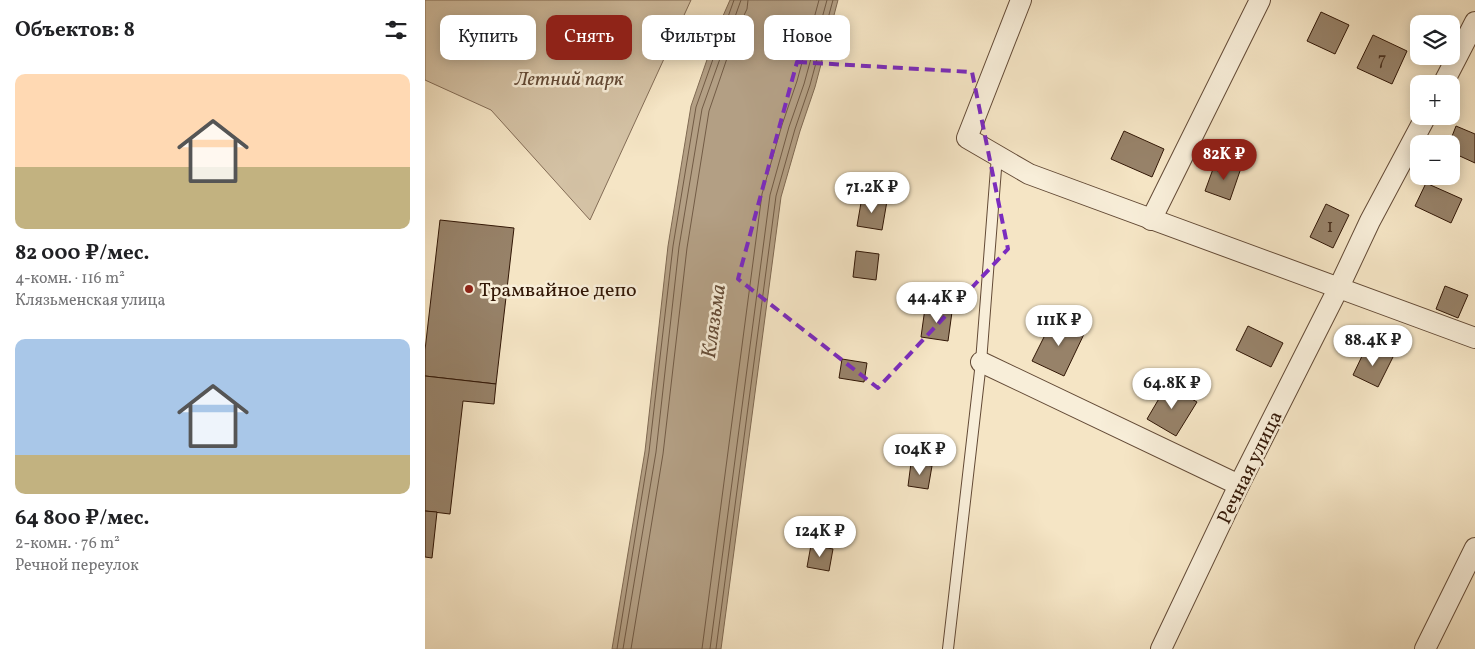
<!DOCTYPE html>
<html lang="ru">
<head>
<meta charset="utf-8">
<style>
	:root { --surface:#fff; --page:#f2f2f2; --text:#202124; --muted:#757577; --accent:#8f2418 }
	body { margin:0; font-family:Vollkorn,serif; background:var(--page); color:var(--text); height:100vh; display:flex; flex-direction:column; font-size:19px; white-space:nowrap }
	* { box-sizing:border-box; margin:0 }
	p { font-size:16px; color:var(--muted) }
	.icon { flex:none; width:28px; height:28px; fill:none; stroke:currentColor; stroke-width:2; stroke-linecap:round; stroke-linejoin:round }
	.map { position:relative; flex:1; overflow:hidden }
	.details { display:flex; flex-direction:column; background:var(--surface); width:425px }
	.details>* { flex:none }
	.top-card { position:absolute; left:15px; top:15px; width:475px; height:45px; display:flex; gap:10px }
	.buttons { position:absolute; left:985px; top:15px; display:grid; gap:10px }
	.buttons a { display:grid; place-items:center; width:50px; height:50px; border-radius:10px; background:var(--surface); box-shadow:0 2px 12px #0003; font-size:25px }
	.price { position:absolute; translate:-50% -42px; padding:0 11px; border-radius:18px; background:#fff; color:#222; font-size:16px; line-height:32px; filter:drop-shadow(0 1px 2px #0008) }
	.price::after { content:''; position:absolute; left:50%; top:30px; width:15px; height:11px; margin-left:-8px; background:inherit; clip-path:polygon(0 0,100% 0,50% 100%) }
	.price.selected { background:var(--accent); color:#fff }
	ul { padding:0; list-style:none }
	li { display:grid; align-content:center; gap:10px; height:265px; padding:0 15px }
	li span { display:grid; place-items:center; height:155px; border-radius:10px; color:#555 }
	li>.icon { margin-inline-start:auto }
	span .icon { width:90px; height:90px; fill:#fffc; stroke-width:1 }
	li b { font-size:21px }
	h2 { display:flex; justify-content:space-between; align-items:center; height:60px; padding:0 15px; font-size:21px }
	.chip { padding:0 18px; border-radius:10px; background:var(--surface); box-shadow:0 2px 12px #0003; font-size:18px; line-height:45px }
	.chip.selected { background:var(--accent); color:#fff }
	main { display:flex; flex:1; min-height:0 }
	.map>svg:first-child { display:block }
</style>
</head>
<body>
<main>
<section class="details">
<h2>Объектов: 8<svg class="icon" aria-label="filters" viewBox="0 0 24 24"><path d="M4 7h16M4 17h16"/><circle cx="9" cy="7" r="2"/><circle cx="15" cy="17" r="2"/></svg></h2>
<ul>
<li><span style="background:linear-gradient(#ffd9b3 60%,#c2b280 0)"><svg class="icon" aria-label="home" viewBox="0 0 24 24"><path d="M3 11l9-7 9 7M6 9v11h12V9"/></svg></span><div><b>82 000 ₽/мес.</b><p>4-комн. · 116 m²</p><p>Клязьменская улица</p></div></li>
<li><span style="background:linear-gradient(#a9c7e8 75%,#c2b280 0)"><svg class="icon" aria-label="home" viewBox="0 0 24 24"><path d="M3 11l9-7 9 7M6 9v11h12V9"/></svg></span><div><b>64 800 ₽/мес.</b><p>2-комн. · 76 m²</p><p>Речной переулок</p></div></li>
</ul>
</section>
<div class="map">
<svg width="1050" height="649" viewBox="0 0 1050 649">
	<rect width="100%" height="100%" fill="#f5e5c5"/>
	<filter id="stains"><feTurbulence type="fractalNoise" baseFrequency=".004" numOctaves="4"/><feColorMatrix values="0 0 0 0 .2 0 0 0 0 .09 0 0 0 0 .02 0 0 0 .5 -.17"/></filter>
	<radialGradient id="worn" r=".72"><stop offset=".6" stop-color="#630" stop-opacity="0"/><stop offset="1" stop-color="#630" stop-opacity=".3"/></radialGradient>
	<path fill="#d4c2a5" stroke="#836c56" d="M0,0H266L165,220L66,110L0,80Z"/>
	<path fill="#b39f84" stroke="#7f6952" d="M305,0H413L390,87L375,131L356,197L296,649H187L220,451L243,246L266,106L294,25Z"/>
	<g fill="none" stroke-linecap="round" stroke-linejoin="round">
		<g stroke="#725b45" stroke-width="1">
			<path d="M192,649L224,452L248,246L271,107L309,0"/>
			<path d="M198,649L231,452L254,247L277,109L316,0"/>
			<path d="M206,649L238,454L262,248L284,111L311,32L322,9L323,0"/>
			<path d="M277,649L337,194L357,125L372,81L394,0"/>
			<path d="M285,649L345,195L364,127L379,84L402,0"/>
			<path d="M291,649L351,196L370,129L385,85L408,0"/>
		</g>
	</g>
	<g fill="#978269" stroke="#321706">
		<path d="M896,12L924,25L910,54L882,41Z"/>
		<path d="M948,35L982,51L967,84L932,68Z"/>
		<path d="M1031,126L1050,134V163L1026,152V144H1024Z"/>
		<path d="M699,131L739,149L727,177L686,159Z"/>
		<path d="M797,161L816,168L805,200L780,191L788,169L793,171Z"/>
		<path d="M1001,183L1037,199L1026,223L990,206Z"/>
		<path d="M437,197L462,201L457,230L432,226Z"/>
		<path d="M901,204L924,215L908,248L885,237Z"/>
		<path d="M15,220L89,228L71,384L0,376V350Z"/>
		<path d="M431,251L454,254L451,280L428,277Z"/>
		<path d="M1020,286L1043,295L1033,318L1011,309Z"/>
		<path d="M500,308L527,312L523,341L496,337Z"/>
		<path d="M629,317L660,332L639,376L607,361Z"/>
		<path d="M823,326L858,343L846,367L811,350Z"/>
		<path d="M948,347L968,357L953,387L928,375L938,354L944,356Z"/>
		<path d="M417,359L442,363L439,382L414,378Z"/>
		<path d="M0,376L71,384L69,404L38,401L25,514L0,511Z"/>
		<path d="M742,385L772,402L751,436L722,419Z"/>
		<path d="M486,463L507,466L503,489L483,486Z"/>
		<path d="M0,511L12,512L7,558L0,557Z"/>
		<path d="M386,545L408,549L404,571L382,567Z"/>
	</g>
	<g fill="none" stroke-linecap="round" stroke-linejoin="round">
		<g stroke="#634a36" stroke-width="12">
			<path id="service" d="M523,649L556,362L572,156"/>
		</g>
		<g stroke="#634a36" stroke-width="22">
			<g id="minor">
				<path d="M596,0L542,138L604,174L1050,338"/>
				<path d="M1018,84L1050,22"/>
				<path d="M726,220L835,0"/>
				<path d="M556,362L814,485"/>
				<path d="M736,649L814,485L914,287L945,221L1001,116"/>
				<path d="M1000,649L1050,548"/>
			</g>
		</g>
		<use href="#service" stroke="#f8eed9" stroke-width="10"/>
		<use href="#minor" stroke="#f8eed9" stroke-width="20"/>
	</g>
	<path fill="none" stroke="#7b2cbf" stroke-width="4" stroke-dasharray="10 6" stroke-linejoin="round" d="M372,62L547,72L583,249L453,388L313,279Z"/>
	<circle fill="#8f2418" stroke="#f8eed9" stroke-width="2" cx="44" cy="289" r="5"/>
	<g text-anchor="middle" stroke-width="5" stroke-linejoin="round" paint-order="stroke">
		<g font-size="18" fill="#4b321f">
			<text x="957" y="65">7</text>
			<text x="905" y="232">1</text>
		</g>
		<g font-size="20" font-style="italic" fill="#634a36" stroke="#f8eed9">
			<text x="144" y="85">Летний парк</text>
		</g>
		<g font-size="20" fill="#321706" stroke="#f8eed9" text-anchor="start">
			<text x="54" y="296">Трамвайное депо</text>
		</g>
		<g font-size="20" fill="#321706" stroke="#f8eed9">
			<text transform="translate(824 467) rotate(-64)" y="7">Речная улица</text>
		</g>
		<g font-size="21" font-style="italic" fill="#664d38" stroke="#f8eed9">
			<text transform="translate(288 321) rotate(-82)" y="7">Клязьма</text>
		</g>
	</g>
	<rect width="100%" height="100%" filter="url(#stains)"/>
	<rect width="100%" height="100%" fill="url(#worn)"/>
</svg>
<div class="buttons">
<a><svg class="icon" aria-label="layers" viewBox="0 0 24 24"><path d="M12 4l9 5-9 5-9-5zM3 14l9 5 9-5"/></svg></a>
<a>+</a>
<a>−</a>
</div>
<b class="price selected" style="left:799px;top:181px">82K ₽</b>
<b class="price" style="left:447px;top:214px">71.2K ₽</b>
<b class="price" style="left:512px;top:324px">44.4K ₽</b>
<b class="price" style="left:634px;top:347px">111K ₽</b>
<b class="price" style="left:948px;top:367px">88.4K ₽</b>
<b class="price" style="left:747px;top:410px">64.8K ₽</b>
<b class="price" style="left:495px;top:476px">104K ₽</b>
<b class="price" style="left:395px;top:558px">124K ₽</b>
<div class="top-card">
<a class="chip">Купить</a>
<a class="chip selected">Снять</a>
<a class="chip">Фильтры</a>
<a class="chip">Новое</a>
</div>
</div>
</main>
</body>
</html>
